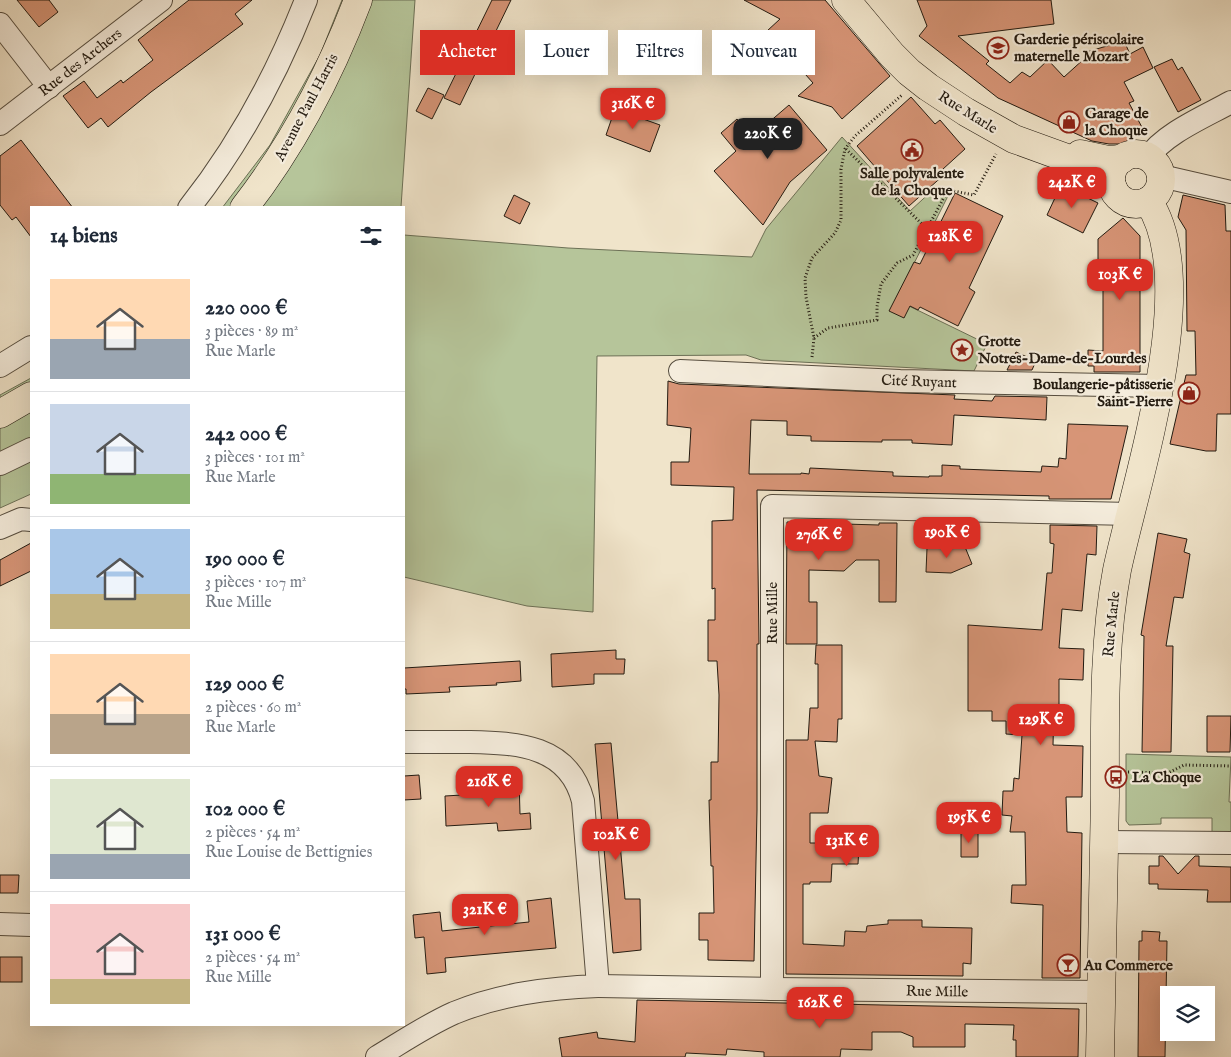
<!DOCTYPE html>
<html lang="fr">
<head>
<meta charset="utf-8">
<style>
	:root { --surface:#fff; --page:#f6f6f7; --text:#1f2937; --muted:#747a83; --line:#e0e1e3; --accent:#d93025 }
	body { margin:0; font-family:"IM FELL English",serif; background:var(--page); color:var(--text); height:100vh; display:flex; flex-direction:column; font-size:19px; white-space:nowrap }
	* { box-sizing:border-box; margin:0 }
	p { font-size:16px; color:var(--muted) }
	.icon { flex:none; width:28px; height:28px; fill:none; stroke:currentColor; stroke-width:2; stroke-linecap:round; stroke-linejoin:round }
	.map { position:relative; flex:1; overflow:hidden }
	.drawer { position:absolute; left:30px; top:206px; width:375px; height:820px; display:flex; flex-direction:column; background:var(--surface); border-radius:0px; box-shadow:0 5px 20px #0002 }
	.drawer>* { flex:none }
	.hud { position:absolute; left:420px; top:30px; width:475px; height:45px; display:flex; gap:10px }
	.controls { position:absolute; left:1160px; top:986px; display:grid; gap:10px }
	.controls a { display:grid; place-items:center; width:55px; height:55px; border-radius:0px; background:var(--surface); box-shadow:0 5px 20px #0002; font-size:25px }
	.price { position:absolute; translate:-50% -42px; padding:0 11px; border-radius:10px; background:var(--accent); color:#fff; font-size:16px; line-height:32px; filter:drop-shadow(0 1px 2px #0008) }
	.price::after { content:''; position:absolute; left:50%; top:30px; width:15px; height:11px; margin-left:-8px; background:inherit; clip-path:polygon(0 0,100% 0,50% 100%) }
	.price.on { background:#222; color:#fff }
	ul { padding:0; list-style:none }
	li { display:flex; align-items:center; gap:15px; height:125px; padding:0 20px }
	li+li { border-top:1px solid var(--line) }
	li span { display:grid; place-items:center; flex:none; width:140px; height:100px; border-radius:0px; color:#555 }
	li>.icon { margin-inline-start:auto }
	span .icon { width:60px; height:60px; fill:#fffc; stroke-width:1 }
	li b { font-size:21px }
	h2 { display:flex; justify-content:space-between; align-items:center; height:60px; padding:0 20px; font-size:21px }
	.pill { padding:0 18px; border-radius:0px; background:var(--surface); box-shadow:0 5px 20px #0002; font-size:18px; line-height:45px }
	.pill.on { background:var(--accent); color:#fff }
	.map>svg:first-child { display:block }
</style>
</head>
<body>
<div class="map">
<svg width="1231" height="1057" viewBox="0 0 1231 1057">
	<rect width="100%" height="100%" fill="#f0e4ca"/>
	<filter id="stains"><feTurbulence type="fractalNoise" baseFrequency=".004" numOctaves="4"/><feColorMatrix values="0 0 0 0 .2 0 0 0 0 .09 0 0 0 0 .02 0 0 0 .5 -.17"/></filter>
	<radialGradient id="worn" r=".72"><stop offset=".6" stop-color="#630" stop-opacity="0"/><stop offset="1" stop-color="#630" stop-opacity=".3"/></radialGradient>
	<g fill="#b6c59a" stroke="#6c7056">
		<path d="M342,0H415L401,207L222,208L270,145L320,55Z"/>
		<path d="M842,137L910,211L935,188L951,190L890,311L909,306L987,344L974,371L761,360L746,355L597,356L593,612L527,606L404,577V235L568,248L752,257L766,229Z"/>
		<path d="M31,378V494L0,508V395Z"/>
		<path d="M1126,754L1231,757L1229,802H1231V831L1227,833L1212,834V818H1161V824L1129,825L1126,821Z"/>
	</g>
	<g fill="#d79577" stroke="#231b11">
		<path d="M17,0H49L58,12L39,27Z"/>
		<path d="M189,0H252L235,14L243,24L151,92L108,127L101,118L88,128L63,96L84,81L97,98L121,80L123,83L136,73L153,60L138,40Z"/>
		<path d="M492,0H511L460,105L444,98Z"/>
		<path d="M744,0H825L890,76L842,119L832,107L798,96L813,83L767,31L780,19Z"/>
		<path d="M917,0H1051L1054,24L958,36L989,61L986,64L1010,83L1022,72L1030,77L1048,60L1064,77L1085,58L1083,53L1124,41L1130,54L1143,47L1153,68L1124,82L1134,101L1129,103L1144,131L1122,144H1109L1092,141L998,98L919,36L927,26Z"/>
		<path d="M1172,59L1178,70L1182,67L1201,100L1178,112L1154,67Z"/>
		<path d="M428,88L444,95L432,119L416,111Z"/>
		<path d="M911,97L935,124L940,120L965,149L943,169L946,173L909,206L857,146Z"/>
		<path d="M789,105L827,150L790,182L763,225L714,171L736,151L721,133L737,119L748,132L755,125L760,130Z"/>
		<path d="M615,109L660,125L650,152L606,135Z"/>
		<path d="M21,140L73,208H31V237L16,217L12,220L0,205V156Z"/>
		<path d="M1061,185L1098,203L1083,233L1047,215Z"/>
		<path d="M955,193L1003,216L969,288L975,292L958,326L920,307L918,310L910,306L904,318L889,311L914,262L920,264Z"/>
		<path d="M514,195L530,203L520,224L504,216Z"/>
		<path d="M1183,195L1225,205L1226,231H1231V414H1217L1216,451H1206L1170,444L1186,375H1196L1195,331H1187L1186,230L1178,217Z"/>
		<path d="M1123,218L1140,236V372H1094V366H1088V350L1103,351V262H1098V239Z"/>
		<path d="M1016,352L1036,361L1032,370H1007Z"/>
		<path d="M668,381L679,384L955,395L954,399L992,401L995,396L1047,397L1046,420L954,415L952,445L912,443V440H882V442L811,441V436L787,435V421L751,420L749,474H801V473L809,474L810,468L893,472V476L929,477V476H942V465L960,466V469L1041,472L1042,466L1058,467L1059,458L1066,459L1068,424L1128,426L1111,499H1049V496L757,490L759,644H757V810L754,961L708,960V940H699V913H714L713,866H711L709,800H711V762H718L719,695L717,661H708V620H715V588L712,589V521L733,520L734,487L671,485V462H689L691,428L667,425Z"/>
		<path d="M787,522H844V524L879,525V523H897L896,602H879V560H856L844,571L809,570V602H817V644H786Z"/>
		<path d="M1050,525L1097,526L1096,555L1087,554L1082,611L1062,609L1059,648L1084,649L1083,680L1059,679V705H1054L1053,745L1083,746L1082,797H1066L1067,832L1082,833L1080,978H1042L1043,905L1011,903L1012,885H1026L1025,832H1010L1012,816L1002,815L1003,791H1013L1014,778L1019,779L1022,735L1006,734V721H992V711H968V625L1042,630L1047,573H1052L1054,544L1050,543Z"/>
		<path d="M1158,533L1187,539L1184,552L1190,554L1183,598L1174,597L1166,646H1173L1171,752H1142L1144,636L1141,635Z"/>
		<path d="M963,542L972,564L951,573L926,572L927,548H949Z"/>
		<path d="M31,543V571L0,586V560Z"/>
		<path d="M816,645H842V719H838L837,742L815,741L819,776L832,778L828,813H810V843H831V846H859L858,864H832L831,882H810V884H803V944L844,946L845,931L866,932L867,926L888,924V920H922V927L972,928L971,964L963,963V976L786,974V740H808L810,708H818V664H815Z"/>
		<path d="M616,650V659H625L624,674H594V684L552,687L551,654Z"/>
		<path d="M520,661L521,681L496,683L497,685L449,687L450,692L406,694V689H404V668Z"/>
		<path d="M1207,716H1231L1230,752H1207Z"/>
		<path d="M611,743L625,899H640L641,950L613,953L595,744Z"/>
		<path d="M419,775L421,799L404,800V776Z"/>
		<path d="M519,779L520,814L530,813L531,829L498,831L497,823L446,826L445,796L496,793L495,780Z"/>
		<path d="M961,831L978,832V857H961Z"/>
		<path d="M1159,856H1163L1178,874L1195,856H1199V866L1231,867V902H1207L1208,890L1158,889V884H1149V866H1159Z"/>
		<path d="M0,875H19L18,893H0Z"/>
		<path d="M551,898L556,948L445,958L446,972L427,974L424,937L415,938L413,915L440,912L442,931L529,922L527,901Z"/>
		<path d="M1142,931L1160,932L1159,941H1167L1165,1057H1138L1139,941H1142Z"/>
		<rect x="0" y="957" width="22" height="25"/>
		<path d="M637,1000L1079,1009L1078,1057H1016V1040H1013L1014,1025L965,1024V1047H913V1037L901,1032H872V1050L841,1049L840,1057H764V1052L727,1049L726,1055L686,1053L685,1057H562L559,1038L597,1032L598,1038L635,1042Z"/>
	</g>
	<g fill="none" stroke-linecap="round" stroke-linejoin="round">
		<g stroke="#564d3f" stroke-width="24">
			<g id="minor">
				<path d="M0,24L49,87"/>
				<path d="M0,124L161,0"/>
				<path d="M1148,158C1163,134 1206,116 1231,102"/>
				<path d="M1161,176L1231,192"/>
				<path d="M189,208C238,146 277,74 306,0"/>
				<path d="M0,366L31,347"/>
				<path d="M680,371L900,381L1159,386"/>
				<path d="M0,464L31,449"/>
				<path d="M0,528L21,519L31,520"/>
				<path d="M1104,842L1231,843"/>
				<path d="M0,924L31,925"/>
				<path d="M598,986L772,989L1102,992"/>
				<path d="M772,989V506L1131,514"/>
				<path d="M377,1057C402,1042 427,1025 454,1013C500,994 549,988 598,986L583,801C569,745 517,743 470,742C448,742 426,742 404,742"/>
			</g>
		</g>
		<g stroke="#231b11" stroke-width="29">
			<g id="major">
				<path d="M846,0L892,55L909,72L928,87L966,112L1014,139L1094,168L1106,177L1113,188"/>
				<path d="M1080,154L1108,160L1122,159"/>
				<circle cx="1136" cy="179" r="25"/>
				<path d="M244,208C293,145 330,74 358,0"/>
				<path d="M0,414L31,396"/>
				<path d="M1100,1057C1102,970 1104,883 1105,796C1105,721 1103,644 1117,570C1136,480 1203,281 1148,201"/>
			</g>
		</g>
		<g stroke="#231b11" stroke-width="3" stroke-dasharray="1 2.5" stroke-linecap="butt">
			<path d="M846,149L927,229"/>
			<path d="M814,338L828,328L877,320V307L881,284L897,263L913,255L948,190L974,195L996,154"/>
			<path d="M812,357L814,338L806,297L805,278L812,258L835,233L841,220V169L845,149L855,136L902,95"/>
			<path d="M1128,772L1168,773L1184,765L1231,766"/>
		</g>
		<use href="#minor" stroke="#f5eddd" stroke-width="22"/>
		<use href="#major" stroke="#f0e4ca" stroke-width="28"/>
	</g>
	<defs>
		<g id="school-ring" transform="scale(1.125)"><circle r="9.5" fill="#f5eddd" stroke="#8f2418" stroke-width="1.5"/><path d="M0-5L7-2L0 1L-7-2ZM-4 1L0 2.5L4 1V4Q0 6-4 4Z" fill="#8f2418"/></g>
		<g id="shop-ring" transform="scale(1.125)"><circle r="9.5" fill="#f5eddd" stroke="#8f2418" stroke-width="1.5"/><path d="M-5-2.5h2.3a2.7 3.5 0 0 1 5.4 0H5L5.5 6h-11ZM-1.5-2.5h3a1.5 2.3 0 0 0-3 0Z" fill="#8f2418"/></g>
		<g id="civic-ring" transform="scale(1.125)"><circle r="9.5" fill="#f5eddd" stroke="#8f2418" stroke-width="1.5"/><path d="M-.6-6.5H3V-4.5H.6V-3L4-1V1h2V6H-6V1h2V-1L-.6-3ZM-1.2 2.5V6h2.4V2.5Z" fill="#8f2418"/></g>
		<g id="sight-ring" transform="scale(1.125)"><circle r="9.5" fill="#f5eddd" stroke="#8f2418" stroke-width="1.5"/><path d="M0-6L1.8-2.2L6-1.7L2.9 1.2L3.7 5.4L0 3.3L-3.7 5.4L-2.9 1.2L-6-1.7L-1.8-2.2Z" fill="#8f2418"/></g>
		<g id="bus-ring" transform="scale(1.125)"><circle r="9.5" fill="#f5eddd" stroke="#8f2418" stroke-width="1.5"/><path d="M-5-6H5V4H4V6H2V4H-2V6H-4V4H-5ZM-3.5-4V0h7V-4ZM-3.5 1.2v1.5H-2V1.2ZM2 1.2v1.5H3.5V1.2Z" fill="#8f2418"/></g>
		<g id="bar-ring" transform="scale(1.125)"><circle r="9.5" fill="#f5eddd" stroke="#8f2418" stroke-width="1.5"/><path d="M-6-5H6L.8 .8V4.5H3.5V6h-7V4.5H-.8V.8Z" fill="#8f2418"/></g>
	</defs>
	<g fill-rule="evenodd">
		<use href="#school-ring" x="998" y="48"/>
		<use href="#shop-ring" x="1069" y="122"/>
		<use href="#civic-ring" x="912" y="150"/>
		<use href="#sight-ring" x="962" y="350"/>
		<use href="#shop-ring" x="1189" y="393"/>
		<use href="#bus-ring" x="1116" y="777"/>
		<use href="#bar-ring" x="1068" y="965"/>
	</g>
	<g text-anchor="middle" stroke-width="4.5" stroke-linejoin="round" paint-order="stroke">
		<g font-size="15" font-weight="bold" fill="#231b11" stroke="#f5eddd" text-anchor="start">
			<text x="1014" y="44">Garderie périscolaire<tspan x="1014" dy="17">maternelle Mozart</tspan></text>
			<text x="1085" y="118">Garage de<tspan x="1085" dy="17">la Choque</tspan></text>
			<text x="912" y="178" text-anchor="middle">Salle polyvalente<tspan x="912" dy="17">de la Choque</tspan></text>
			<text x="978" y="346">Grotte<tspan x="978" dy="17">Notres-Dame-de-Lourdes</tspan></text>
			<text x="1173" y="389" text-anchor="end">Boulangerie-pâtisserie<tspan x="1173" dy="17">Saint-Pierre</tspan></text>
			<text x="1132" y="782">La Choque</text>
			<text x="1084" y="970">Au Commerce</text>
		</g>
		<g font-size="15" fill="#231b11" stroke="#f5eddd">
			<text transform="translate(80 62) rotate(-38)" y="5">Rue des Archers</text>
			<text transform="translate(306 107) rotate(-62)" y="5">Avenue Paul Harris</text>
			<text transform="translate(968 112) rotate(32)" y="5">Rue Marle</text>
			<text transform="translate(919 381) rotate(2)" y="5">Cité Ruyant</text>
			<text transform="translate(772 613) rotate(-90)" y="5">Rue Mille</text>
			<text transform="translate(1111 624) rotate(-84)" y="5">Rue Marle</text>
			<text transform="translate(937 991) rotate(1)" y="5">Rue Mille</text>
		</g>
	</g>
	<rect width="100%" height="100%" filter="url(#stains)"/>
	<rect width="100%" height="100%" fill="url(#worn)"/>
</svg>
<div class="controls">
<a><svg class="icon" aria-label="layers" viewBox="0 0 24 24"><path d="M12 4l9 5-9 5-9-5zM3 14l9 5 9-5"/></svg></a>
</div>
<b class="price" style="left:633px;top:130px">316K €</b>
<b class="price on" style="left:768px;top:160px">220K €</b>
<b class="price" style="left:1072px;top:209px">242K €</b>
<b class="price" style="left:950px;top:263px">128K €</b>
<b class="price" style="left:1120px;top:301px">103K €</b>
<b class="price" style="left:947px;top:559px">190K €</b>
<b class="price" style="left:819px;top:561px">276K €</b>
<b class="price" style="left:1041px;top:746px">129K €</b>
<b class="price" style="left:489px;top:808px">216K €</b>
<b class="price" style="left:969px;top:844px">195K €</b>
<b class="price" style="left:616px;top:861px">102K €</b>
<b class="price" style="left:847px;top:867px">131K €</b>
<b class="price" style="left:485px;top:936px">321K €</b>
<b class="price" style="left:820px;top:1029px">162K €</b>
<div class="hud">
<a class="pill on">Acheter</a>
<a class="pill">Louer</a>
<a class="pill">Filtres</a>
<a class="pill">Nouveau</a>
</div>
<section class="drawer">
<h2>14 biens<svg class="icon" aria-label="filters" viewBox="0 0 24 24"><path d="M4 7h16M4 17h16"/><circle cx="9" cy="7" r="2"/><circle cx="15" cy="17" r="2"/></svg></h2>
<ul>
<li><span style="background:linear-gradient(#ffd9b3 60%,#9aa5b1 0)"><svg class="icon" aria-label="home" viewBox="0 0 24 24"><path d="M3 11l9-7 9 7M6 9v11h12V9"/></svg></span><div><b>220 000 €</b><p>3 pièces · 89 m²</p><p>Rue Marle</p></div></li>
<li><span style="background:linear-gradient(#c9d6e8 70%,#8fb573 0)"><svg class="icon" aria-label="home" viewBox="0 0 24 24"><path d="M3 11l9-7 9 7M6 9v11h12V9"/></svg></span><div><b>242 000 €</b><p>3 pièces · 101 m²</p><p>Rue Marle</p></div></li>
<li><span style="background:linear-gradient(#a9c7e8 65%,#c2b280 0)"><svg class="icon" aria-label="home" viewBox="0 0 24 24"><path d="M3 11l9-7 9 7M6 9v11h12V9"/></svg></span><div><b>190 000 €</b><p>3 pièces · 107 m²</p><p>Rue Mille</p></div></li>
<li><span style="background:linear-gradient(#ffd9b3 60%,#b9a48a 0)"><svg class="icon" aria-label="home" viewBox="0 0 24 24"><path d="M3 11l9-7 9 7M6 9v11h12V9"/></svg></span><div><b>129 000 €</b><p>2 pièces · 60 m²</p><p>Rue Marle</p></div></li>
<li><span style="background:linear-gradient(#dfe7d0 75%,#9aa5b1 0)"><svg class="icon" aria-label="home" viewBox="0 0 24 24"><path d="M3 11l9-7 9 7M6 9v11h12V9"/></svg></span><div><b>102 000 €</b><p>2 pièces · 54 m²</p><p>Rue Louise de Bettignies</p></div></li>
<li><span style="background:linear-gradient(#f6c9c9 75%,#c2b280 0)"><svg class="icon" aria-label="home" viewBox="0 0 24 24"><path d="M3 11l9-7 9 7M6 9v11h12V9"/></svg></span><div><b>131 000 €</b><p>2 pièces · 54 m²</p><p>Rue Mille</p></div></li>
</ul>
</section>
</div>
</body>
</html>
